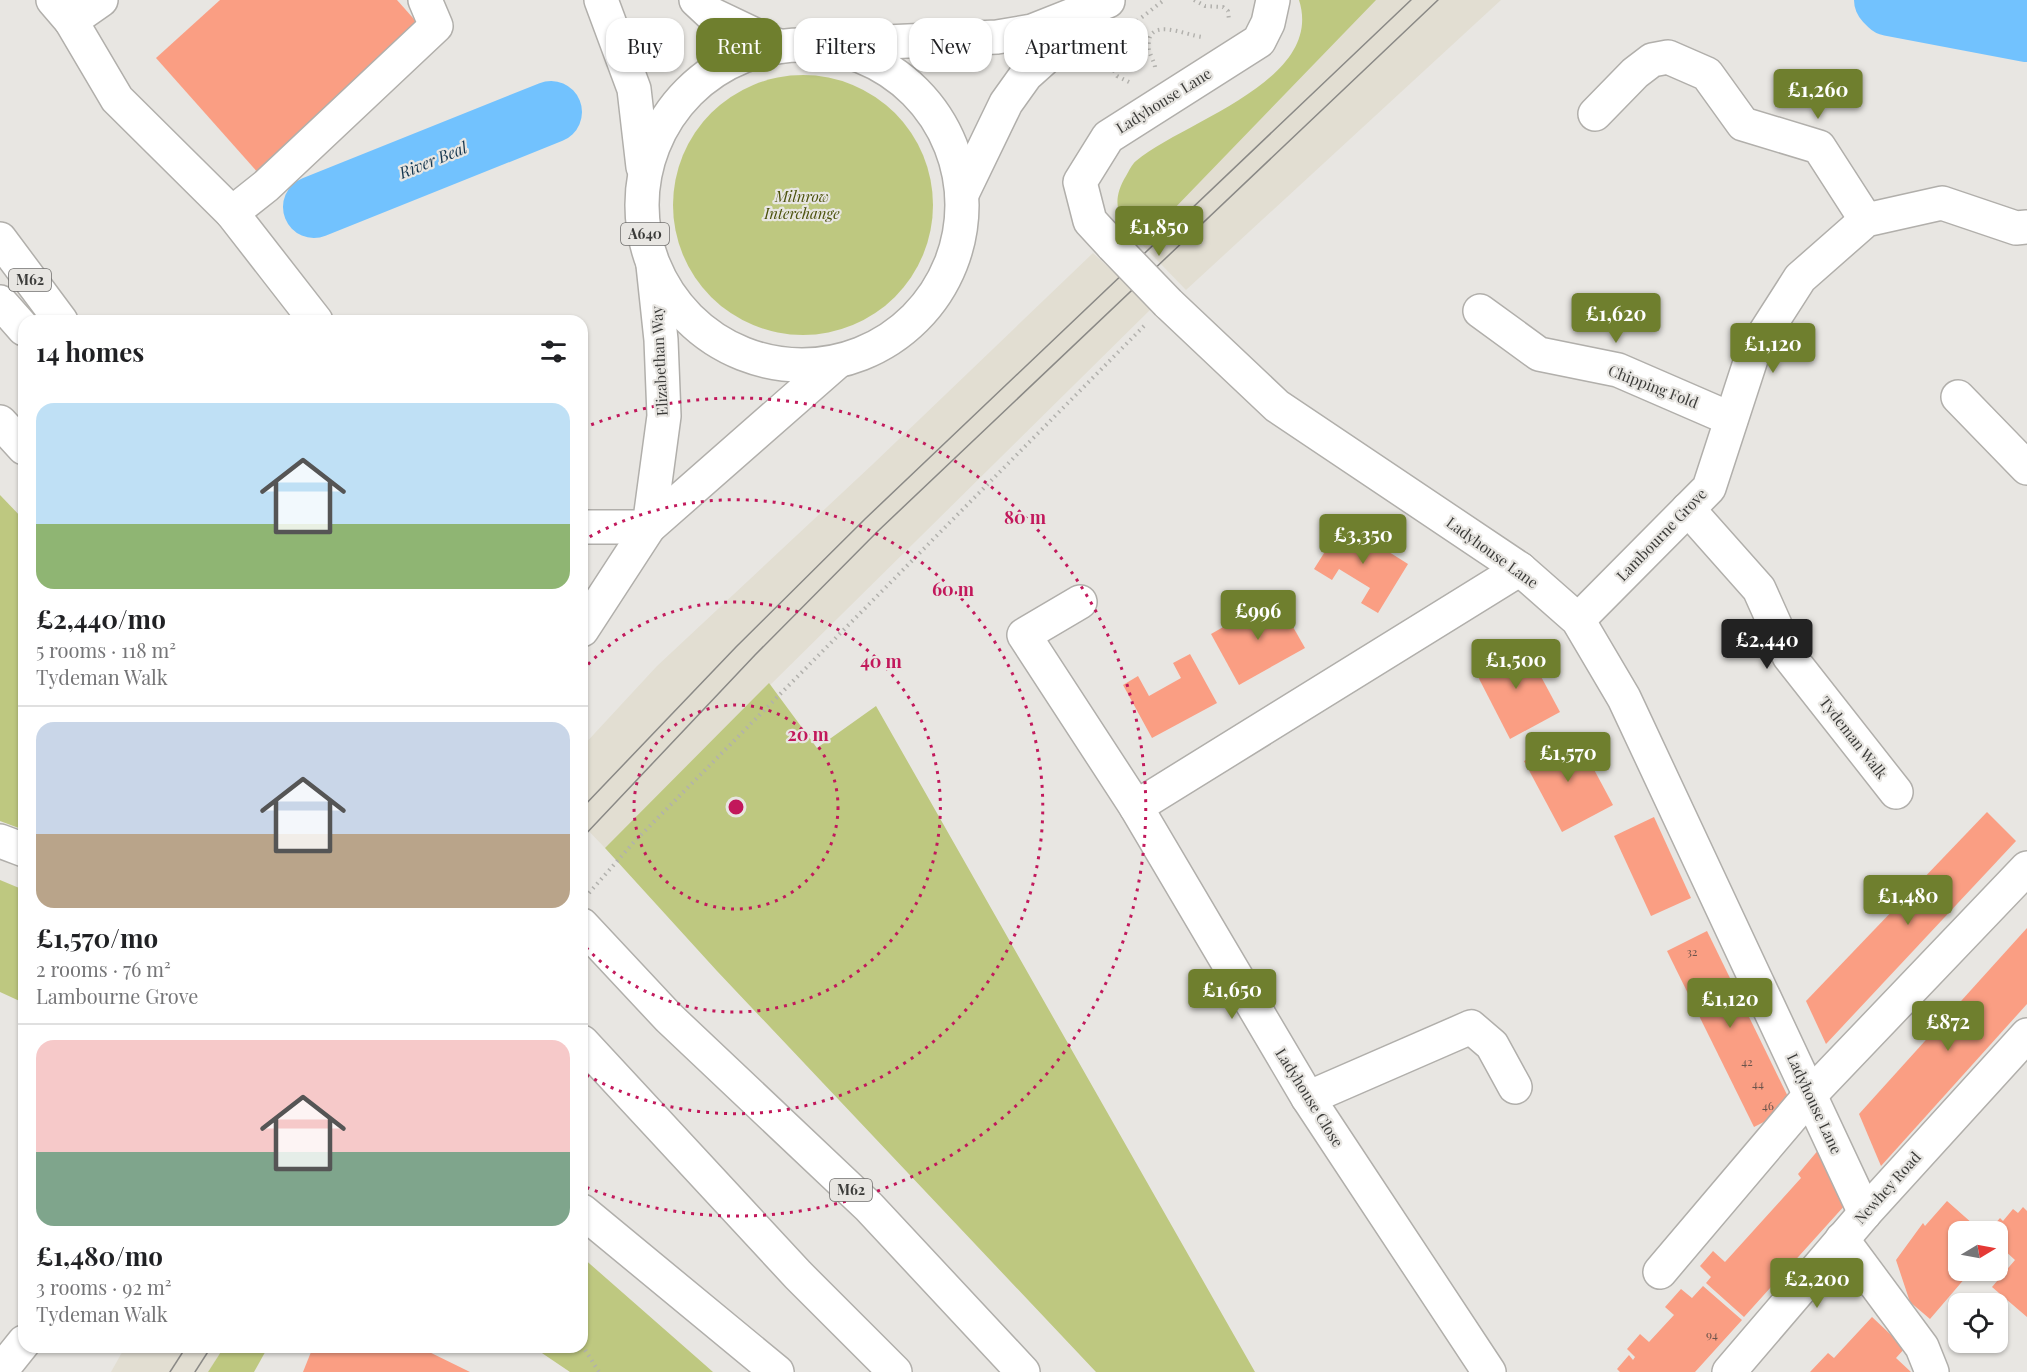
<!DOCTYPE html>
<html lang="en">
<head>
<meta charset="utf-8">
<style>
	:root { --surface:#fff; --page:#f2f2f2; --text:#202124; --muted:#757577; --line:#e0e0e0; --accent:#6f7f2e }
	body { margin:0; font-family:"Playfair Display",serif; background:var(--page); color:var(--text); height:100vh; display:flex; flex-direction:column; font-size:22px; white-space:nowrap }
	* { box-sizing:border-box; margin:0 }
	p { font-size:20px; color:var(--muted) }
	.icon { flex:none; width:33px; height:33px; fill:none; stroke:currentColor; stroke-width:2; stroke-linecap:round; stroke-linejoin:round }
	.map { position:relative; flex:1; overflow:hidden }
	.sheet { position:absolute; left:18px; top:315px; width:570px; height:1038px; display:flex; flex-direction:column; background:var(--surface); border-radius:18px; box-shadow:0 2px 4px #0004 }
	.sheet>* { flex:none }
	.hud { position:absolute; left:606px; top:18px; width:570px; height:54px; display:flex; gap:12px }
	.needle { width:39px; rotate:80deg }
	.controls { position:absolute; left:1948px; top:1221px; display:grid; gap:12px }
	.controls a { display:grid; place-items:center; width:60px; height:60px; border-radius:12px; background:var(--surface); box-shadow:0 2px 4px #0004; font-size:30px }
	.price { position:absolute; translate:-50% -51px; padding:0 14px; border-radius:6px; background:var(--accent); color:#fff; font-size:20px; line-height:39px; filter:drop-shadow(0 2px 3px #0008) }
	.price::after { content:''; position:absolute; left:50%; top:36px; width:18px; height:14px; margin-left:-9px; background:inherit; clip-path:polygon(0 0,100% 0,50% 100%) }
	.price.current { background:#222; color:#fff }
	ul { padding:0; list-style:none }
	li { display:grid; align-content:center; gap:12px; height:318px; padding:0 18px }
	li+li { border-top:2px solid var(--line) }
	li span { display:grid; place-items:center; height:186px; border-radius:18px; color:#555 }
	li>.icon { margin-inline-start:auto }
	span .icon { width:108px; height:108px; fill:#fffc; stroke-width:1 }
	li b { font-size:26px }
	h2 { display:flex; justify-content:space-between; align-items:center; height:72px; padding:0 18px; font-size:26px }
	.chip { padding:0 21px; border-radius:18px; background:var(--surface); box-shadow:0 2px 4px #0004; font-size:21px; line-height:54px }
	.chip.current { background:var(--accent); color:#fff }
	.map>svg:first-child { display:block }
</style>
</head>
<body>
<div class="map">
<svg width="2027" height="1372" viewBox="0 0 2027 1372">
	<rect width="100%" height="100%" fill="#e8e6e2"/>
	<g fill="#e2ded2">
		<path d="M1373,0H1501L1186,290L1128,230Z"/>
		<path d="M1093,253L1152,308L605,848L582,824V747L657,666L873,464Z"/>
		<path d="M125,1347H224L208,1372H111Z"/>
	</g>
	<g fill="#bec880">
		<path d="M1299,0H1376L1141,243C1119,222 1109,204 1126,176C1129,171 1132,164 1136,161C1184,121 1325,81 1299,0Z"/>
		<path d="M1923,0H2010L2013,11Z"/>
		<circle cx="803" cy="205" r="130"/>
		<path d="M0,495L24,520V830L0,821Z"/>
		<path d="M769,683L817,748L876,706L1255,1372H1096L717,971L605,848Z"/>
		<path d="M0,880L24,890V1003L0,992Z"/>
		<path d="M582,1257L696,1357L713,1372H570L533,1347H582Z"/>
		<path d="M224,1347H268L254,1372H208Z"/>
	</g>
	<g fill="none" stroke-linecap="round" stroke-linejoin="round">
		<g stroke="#72c2fe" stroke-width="62">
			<path d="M1885,0L1890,5L2027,31"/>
			<path d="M314,207L551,112"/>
		</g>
	</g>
	<g fill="#fa9e83">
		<path d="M220,0H397L421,27L259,174L156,58Z"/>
		<path d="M1343,523L1408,564L1378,613L1361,603L1370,588L1339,569L1332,580L1314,569Z"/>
		<path d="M1276,597L1305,648L1239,685L1211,634Z"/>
		<path d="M1522,641L1560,712L1510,739L1473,667Z"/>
		<path d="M1190,654L1217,703L1152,738L1123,685L1138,676L1149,696L1181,678L1173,663Z"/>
		<path d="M1575,734L1613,805L1562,832L1524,761Z"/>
		<path d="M1987,812L2016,841L1826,1044L1806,1001Z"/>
		<path d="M1654,817L1691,898L1651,916L1614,836Z"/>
		<path d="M2027,928V1004L1881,1166L1859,1114Z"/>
		<path d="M1707,931L1793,1107L1754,1127L1667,951Z"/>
		<path d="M1820,1148L1846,1204L1744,1317L1706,1283L1711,1277L1700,1266L1713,1251L1725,1262L1801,1178L1798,1174Z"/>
		<path d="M1947,1201L1982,1232H1959V1270H1972L1930,1319L1910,1302L1896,1260L1923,1223L1925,1226Z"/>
		<path d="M2023,1207L2027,1211V1317L1992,1287L2015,1260L2002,1248L1998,1252V1232H1988L2000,1218L2003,1221L2013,1209L2018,1213Z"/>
		<path d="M1703,1286L1742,1320L1695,1372H1620L1617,1369L1629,1355L1633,1360L1635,1357L1627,1349L1640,1334L1649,1342L1674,1315L1665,1307L1681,1289L1692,1298Z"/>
		<path d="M1872,1317L1905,1348L1896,1358L1911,1372H1810L1828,1353L1834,1358Z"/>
		<path d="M313,1347H419L470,1372H303Z"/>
	</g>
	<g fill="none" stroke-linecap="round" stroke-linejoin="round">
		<g stroke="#b1afab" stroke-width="36">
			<g id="minor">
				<path d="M53,0L71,21L101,0"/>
				<path d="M71,21L117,99L232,213"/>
				<path d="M1595,114L1635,73L1652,60L1668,57L1707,74L1743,124L1819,147L1866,220"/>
				<path d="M1113,246L1090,221L1080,182L1108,137L1259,41L1268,23L1273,0"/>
				<path d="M1168,303L1277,406L1520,569L1578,620L1624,698L1865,1213"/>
				<path d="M1480,311L1539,354L1618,370L1731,419"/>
				<path d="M316,321L232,213L266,186L436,26L425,0"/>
				<path d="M1958,397L2027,468"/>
				<path d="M1688,509L1759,589L1789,656L1896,792"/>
				<path d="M582,527H649"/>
				<path d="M1080,602L1024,635L1136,807L1308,1098L1489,1372"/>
				<path d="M1578,620L1709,488L1754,350L1800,278L1866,220L1942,203L2016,228L2027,227"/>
				<path d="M1136,807L1520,569"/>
				<path d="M1308,1098L1471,1027L1492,1045L1515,1087"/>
				<path d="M1842,1239L1922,1347L1932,1372"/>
				<path d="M1660,1272L1810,1095L2027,868"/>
				<path d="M1729,1372L1865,1213L2027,1035"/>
			</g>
		</g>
		<g stroke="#b1afab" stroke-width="36">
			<g id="major">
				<path d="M819,45L997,37L1032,31L1108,1"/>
				<path d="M962,194L1006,103L1026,75L1093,15"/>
				<path d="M649,527L664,416L661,340L653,265"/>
				<path d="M582,630L649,527L837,362"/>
				<path d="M0,1372L24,1342"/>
			</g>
		</g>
		<g stroke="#b1afab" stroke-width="36">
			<g id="highway">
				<path d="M601,0L634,89L643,167"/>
				<path d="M696,0L711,14L778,46"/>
				<circle cx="802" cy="205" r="160"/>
				<path d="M0,239L61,321"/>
				<path d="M0,302L24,329"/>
				<path d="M0,422L24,448"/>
				<path d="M0,841L24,850"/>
				<path d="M582,925L669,1018L869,1207L1023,1372"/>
				<path d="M582,1042L798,1275L895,1372"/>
				<path d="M582,1211L777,1372"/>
			</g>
		</g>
		<g stroke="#b2b1ad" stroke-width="4" stroke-dasharray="1.5 4.5" stroke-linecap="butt">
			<path d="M1194,0L1205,6L1223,7L1228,11L1229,20"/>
			<path d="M1137,21L1164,0"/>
			<path d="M1102,50L1117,76L1129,82"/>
			<path d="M1155,67C1154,61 1150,55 1149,49C1145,15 1185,35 1202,37"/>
			<path d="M589,893L634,842L1144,326"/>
			<path d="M582,1345L599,1372"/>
		</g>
		<use href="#minor" stroke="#fff" stroke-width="33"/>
		<use href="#major" stroke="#fff" stroke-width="33"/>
		<use href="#highway" stroke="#fff" stroke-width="33"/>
		<g stroke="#8a8986" stroke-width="1.5">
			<path d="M582,808L736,647L865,519L1411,0"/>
			<path d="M582,838L755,655L878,531L1438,0"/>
			<path d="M170,1372L186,1347"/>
			<path d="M195,1372L211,1347"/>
		</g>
		<g stroke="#b1afab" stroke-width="36" stroke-linecap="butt">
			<path id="minor-bridge" d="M1113,246L1168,303"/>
		</g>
		<use href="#minor-bridge" stroke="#fff" stroke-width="33"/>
	</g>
	<g fill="none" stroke="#c2185b" stroke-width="3" stroke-dasharray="3 6">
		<circle cx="736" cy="807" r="102"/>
		<path d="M582 671A205 205 0 1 1 582 943"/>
		<path d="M582 541A307 307 0 1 1 583 1073"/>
		<path d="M583 428A409 409 0 1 1 583 1186"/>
	</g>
	<g text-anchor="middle" stroke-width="4.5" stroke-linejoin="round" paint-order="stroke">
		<g font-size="12" fill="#6b544c">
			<text x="1692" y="956">32</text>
			<text x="1747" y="1066">42</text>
			<text x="1758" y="1088">44</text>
			<text x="1768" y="1110">46</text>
			<text x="1712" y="1339">94</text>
		</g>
		<g fill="#e8e6e2" stroke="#6f6e6c" stroke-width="1.5">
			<rect x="621" y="223" width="48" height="22" rx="4.5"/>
			<rect x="9" y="269" width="42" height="22" rx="4.5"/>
			<rect x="830" y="1179" width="42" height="22" rx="4.5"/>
		</g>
		<g font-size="14" font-weight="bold" fill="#3b3b39">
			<text x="645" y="239">A640</text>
			<text x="30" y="285">M62</text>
			<text x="851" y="1195">M62</text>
		</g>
		<g font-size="15" fill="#3b3b39" stroke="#e8e6e2">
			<text transform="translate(1164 101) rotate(-32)" y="5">Ladyhouse Lane</text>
			<text transform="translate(660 361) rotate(-93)" y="5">Elizabethan Way</text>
			<text transform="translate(1653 387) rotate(21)" y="5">Chipping Fold</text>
			<text transform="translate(1662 535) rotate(-46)" y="5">Lambourne Grove</text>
			<text transform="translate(1492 553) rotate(36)" y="5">Ladyhouse Lane</text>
			<text transform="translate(1853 738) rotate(52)" y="5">Tydeman Walk</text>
			<text transform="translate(1309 1098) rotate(58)" y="5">Ladyhouse Close</text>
			<text transform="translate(1814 1104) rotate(65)" y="5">Ladyhouse Lane</text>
			<text transform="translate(1888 1188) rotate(-48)" y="5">Newhey Road</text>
		</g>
		<g font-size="15" font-style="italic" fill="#4b510b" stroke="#e8e6e2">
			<text x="802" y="202">Milnrow<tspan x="802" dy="17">Interchange</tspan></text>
		</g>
		<g font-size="16" font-style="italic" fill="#14364f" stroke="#e8e6e2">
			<text transform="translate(433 160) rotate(-22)" y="6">River Beal</text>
		</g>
	</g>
	<circle cx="736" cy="807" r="9" fill="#c2185b" stroke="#e8e6e2" stroke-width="3"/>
	<g font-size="18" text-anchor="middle" font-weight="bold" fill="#c2185b" stroke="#e8e6e2" stroke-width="4.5" stroke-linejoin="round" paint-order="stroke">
		<text x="1025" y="524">80 m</text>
		<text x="953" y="596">60 m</text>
		<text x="881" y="668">40 m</text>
		<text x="808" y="741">20 m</text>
	</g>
</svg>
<div class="controls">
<a><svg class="needle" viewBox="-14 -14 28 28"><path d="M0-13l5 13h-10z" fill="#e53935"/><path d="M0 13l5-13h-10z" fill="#757577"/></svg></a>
<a><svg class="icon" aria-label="locate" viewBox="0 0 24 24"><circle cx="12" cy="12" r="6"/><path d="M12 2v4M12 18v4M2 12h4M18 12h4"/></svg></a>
</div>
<b class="price" style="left:1818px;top:120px">£1,260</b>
<b class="price" style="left:1159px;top:257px">£1,850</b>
<b class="price" style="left:1616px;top:344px">£1,620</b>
<b class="price" style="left:1773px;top:374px">£1,120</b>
<b class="price" style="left:1363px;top:565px">£3,350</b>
<b class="price" style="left:1258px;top:641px">£996</b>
<b class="price current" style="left:1767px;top:670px">£2,440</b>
<b class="price" style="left:1516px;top:690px">£1,500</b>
<b class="price" style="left:1568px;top:783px">£1,570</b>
<b class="price" style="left:1908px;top:926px">£1,480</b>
<b class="price" style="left:1232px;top:1020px">£1,650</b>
<b class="price" style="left:1730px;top:1029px">£1,120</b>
<b class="price" style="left:1948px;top:1052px">£872</b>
<b class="price" style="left:1817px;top:1309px">£2,200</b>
<div class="hud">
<a class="chip">Buy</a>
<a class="chip current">Rent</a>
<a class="chip">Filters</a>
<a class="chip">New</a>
<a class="chip">Apartment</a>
</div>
<section class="sheet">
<h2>14 homes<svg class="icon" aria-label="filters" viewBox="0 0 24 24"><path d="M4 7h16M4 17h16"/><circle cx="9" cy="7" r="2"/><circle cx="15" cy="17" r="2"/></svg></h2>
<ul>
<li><span style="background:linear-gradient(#bfe0f5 65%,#8fb573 0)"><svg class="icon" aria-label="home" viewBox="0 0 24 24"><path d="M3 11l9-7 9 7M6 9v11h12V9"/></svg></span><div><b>£2,440/mo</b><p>5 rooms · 118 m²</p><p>Tydeman Walk</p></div></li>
<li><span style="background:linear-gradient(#c9d6e8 60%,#b9a48a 0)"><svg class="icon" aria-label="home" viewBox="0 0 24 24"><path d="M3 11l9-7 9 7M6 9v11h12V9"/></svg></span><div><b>£1,570/mo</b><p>2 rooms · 76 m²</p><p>Lambourne Grove</p></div></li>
<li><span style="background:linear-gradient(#f6c9c9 60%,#7fa58c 0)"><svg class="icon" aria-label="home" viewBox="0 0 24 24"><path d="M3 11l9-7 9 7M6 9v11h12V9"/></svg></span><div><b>£1,480/mo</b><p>3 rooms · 92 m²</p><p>Tydeman Walk</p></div></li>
</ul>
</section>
</div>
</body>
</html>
